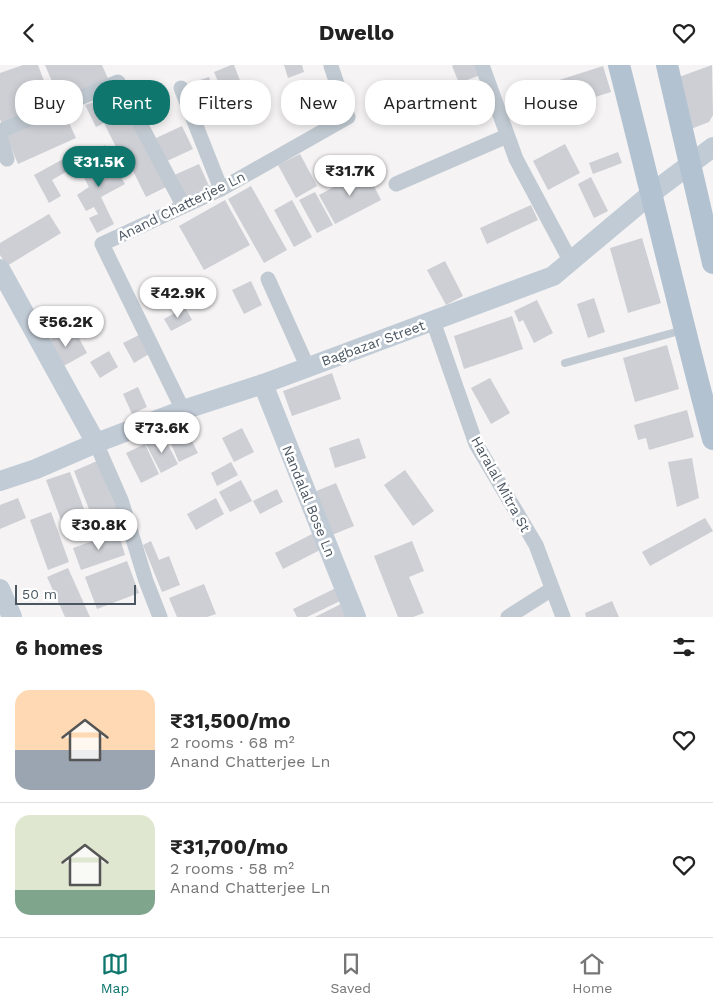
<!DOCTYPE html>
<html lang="en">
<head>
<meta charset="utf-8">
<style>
	:root { --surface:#fff; --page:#f2f2f2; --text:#222; --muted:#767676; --line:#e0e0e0; --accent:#0f766e }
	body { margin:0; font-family:"Work Sans",sans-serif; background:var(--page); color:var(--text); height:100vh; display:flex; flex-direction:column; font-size:19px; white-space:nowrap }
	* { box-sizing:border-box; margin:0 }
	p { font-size:16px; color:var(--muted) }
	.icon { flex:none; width:28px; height:28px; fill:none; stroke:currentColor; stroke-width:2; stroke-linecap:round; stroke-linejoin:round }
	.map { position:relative; height:552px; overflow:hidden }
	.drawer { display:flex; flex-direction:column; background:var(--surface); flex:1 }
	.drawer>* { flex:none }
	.banner { position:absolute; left:15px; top:15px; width:684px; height:45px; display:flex; gap:10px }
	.scale { position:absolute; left:15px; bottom:12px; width:121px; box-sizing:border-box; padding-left:5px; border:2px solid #4a5661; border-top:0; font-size:14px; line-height:18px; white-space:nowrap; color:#4a5661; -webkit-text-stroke:4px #fff; paint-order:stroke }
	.price { position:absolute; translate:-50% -42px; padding:0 11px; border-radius:18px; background:#fff; color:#222; font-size:16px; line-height:32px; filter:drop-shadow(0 1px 2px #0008) }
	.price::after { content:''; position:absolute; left:50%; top:30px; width:15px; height:11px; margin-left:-8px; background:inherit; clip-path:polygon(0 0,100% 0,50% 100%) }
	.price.on { background:var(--accent); color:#fff }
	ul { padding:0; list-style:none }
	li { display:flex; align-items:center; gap:15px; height:125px; padding:0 15px }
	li+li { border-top:1px solid var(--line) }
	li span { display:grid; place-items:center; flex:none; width:140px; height:100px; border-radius:15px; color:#555 }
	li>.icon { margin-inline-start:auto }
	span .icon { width:60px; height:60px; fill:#fffc; stroke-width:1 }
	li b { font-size:21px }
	h2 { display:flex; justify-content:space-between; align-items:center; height:60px; padding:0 15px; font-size:21px }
	.pill { padding:0 18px; border-radius:20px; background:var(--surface); box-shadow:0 2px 8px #0003; font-size:18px; line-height:45px }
	.pill.on { background:var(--accent); color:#fff }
	header { display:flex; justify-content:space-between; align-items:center; height:65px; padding:0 15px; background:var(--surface); font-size:22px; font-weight:700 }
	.menu { display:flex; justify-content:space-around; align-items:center; height:70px; border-top:1px solid var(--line); background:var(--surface); font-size:14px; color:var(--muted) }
	.menu a { display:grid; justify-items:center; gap:2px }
	.menu .on { color:var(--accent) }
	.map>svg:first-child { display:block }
</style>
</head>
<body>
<header><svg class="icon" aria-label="back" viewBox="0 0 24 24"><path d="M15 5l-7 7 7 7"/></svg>Dwello<svg class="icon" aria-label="heart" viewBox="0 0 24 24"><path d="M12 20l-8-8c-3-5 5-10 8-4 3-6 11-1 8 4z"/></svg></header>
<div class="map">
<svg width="713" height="552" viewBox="0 0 713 552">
	<rect width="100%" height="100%" fill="#f5f3f3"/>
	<g fill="#cdcfd5">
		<path d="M23,0H38L53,40L2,60L0,54V8Z"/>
		<path d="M45,0H102L110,18L61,38Z"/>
		<path d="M231,0H234L245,28L226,36L214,7Z"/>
		<path d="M284,0H302L304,7L288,13Z"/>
		<path d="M454,0H480L483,9L459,18L452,1Z"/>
		<path d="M712,0L713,50L709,57L691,64L679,12Z"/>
		<path d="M603,1L611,27L561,43L553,17Z"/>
		<path d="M209,12L217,36L196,43L188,19Z"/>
		<path d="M542,23L547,45L511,54L506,33Z"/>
		<path d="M120,28L166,122L146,132L121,82L117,84L104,58L96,62L85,40Z"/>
		<path d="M63,45L76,73L18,99L6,71Z"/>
		<path d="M182,61L193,84L167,96L156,73Z"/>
		<path d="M565,79L580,108L548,125L533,96Z"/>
		<path d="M105,80L113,97L91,108L96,118L118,107L125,119L101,132L114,159L97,168L89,153L98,149L94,142L86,146L77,130L89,122L81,107L88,104L82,92Z"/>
		<path d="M618,87L622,98L593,109L589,98Z"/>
		<path d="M300,89L317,121L296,133L278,100Z"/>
		<path d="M65,93L71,104L52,115L61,131L49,138L34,110Z"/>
		<path d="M199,99L209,121L182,134L172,111Z"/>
		<path d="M366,105L381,135L335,159L319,130Z"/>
		<path d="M591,112L608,146L594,153L578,119Z"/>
		<path d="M251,121L287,185L264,198L228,134Z"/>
		<path d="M315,127L333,160L317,168L299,135Z"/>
		<path d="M225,135L250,180L204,205L179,161Z"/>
		<path d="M292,135L312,172L294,182L274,145Z"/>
		<path d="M531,140L538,155L487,179L480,163Z"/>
		<path d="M49,149L61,168L7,201L0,190V178Z"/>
		<path d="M642,173L661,238L628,248L610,183Z"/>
		<path d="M445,196L463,231L446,240L427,205Z"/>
		<path d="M251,216L262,240L244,249L232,225Z"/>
		<path d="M594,233L605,267L588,273L577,239Z"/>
		<path d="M537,235L553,268L534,278L523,255L519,257L514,246Z"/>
		<path d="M185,242L192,255L171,266L164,254Z"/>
		<path d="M512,251L523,284L464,304L454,271Z"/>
		<path d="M73,262L87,288L60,303L46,277Z"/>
		<path d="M139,270L149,289L134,298L123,278Z"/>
		<path d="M667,280L679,324L635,337L623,293Z"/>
		<path d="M109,286L118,302L100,313L90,297Z"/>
		<path d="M332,308L341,334L292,351L283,326Z"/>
		<path d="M490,313L510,348L491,359L471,323Z"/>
		<path d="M138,322L147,342L132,349L123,329Z"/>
		<path d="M687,345L694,372L649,385L646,373L638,375L634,360Z"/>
		<path d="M185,362L198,388L179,397L167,370Z"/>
		<path d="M242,363L254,387L234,397L222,373Z"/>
		<path d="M163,370L178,399L161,408L146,379Z"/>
		<path d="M359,373L366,393L335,403L329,383Z"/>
		<path d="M145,379L159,409L141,418L126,388Z"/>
		<path d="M692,393L699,433L677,442L668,397Z"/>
		<path d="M97,396L120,453L96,462L74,406Z"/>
		<path d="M231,397L238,410L217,421L211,408Z"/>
		<path d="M405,405L434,446L413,461L384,420Z"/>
		<path d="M70,407L92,465L68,474L46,415Z"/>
		<path d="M241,415L252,436L230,447L219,427Z"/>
		<path d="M336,418L354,461L332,470L314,427Z"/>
		<path d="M277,424L283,437L260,449L253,436Z"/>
		<path d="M18,433L26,453L0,464V440Z"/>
		<path d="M216,433L224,449L196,465L187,449Z"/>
		<path d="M51,447L69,497L48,505L30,455Z"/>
		<path d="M705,453L713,466L650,501L642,487Z"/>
		<path d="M118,467L125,490L81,505L73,483Z"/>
		<path d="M314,468L322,484L283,504L275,488Z"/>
		<path d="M151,476L159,495L169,491L180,520L162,527L143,480Z"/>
		<path d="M412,476L424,506L409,512L424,548L413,552H398L374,491Z"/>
		<path d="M127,496L139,528L97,544L85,512Z"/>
		<path d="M68,503L90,552H65L47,512Z"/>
		<path d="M204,519L216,549L207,552H177L169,533Z"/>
		<path d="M336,523L342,535L307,552H297L293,544Z"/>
		<path d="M612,536L619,552H586L585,548Z"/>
		<path d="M343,538L349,550L345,552H315Z"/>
	</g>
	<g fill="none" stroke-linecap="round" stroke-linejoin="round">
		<path stroke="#c1cad2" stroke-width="8" d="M565,298L683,265"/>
		<g stroke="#c1cad2" stroke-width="15">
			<path d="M482,0L516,94L571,197"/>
			<path d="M181,23L221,124"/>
			<path d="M0,66L118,17L183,140"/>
			<path d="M0,72L7,94"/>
			<path d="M396,119L507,71"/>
			<path d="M268,214L308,303"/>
			<path d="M433,256L476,379L536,480L563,552"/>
			<path d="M183,345L102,179L221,124L348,52L331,1"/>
			<path d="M96,378L121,435L146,516L160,552"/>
			<path d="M508,552L552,524"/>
		</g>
		<g stroke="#c1cbd6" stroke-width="20">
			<path d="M0,204L96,378"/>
			<path d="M263,319L356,552"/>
			<path d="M0,416L36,404L96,378L183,345L263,319L553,211L652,128L713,82"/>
			<path d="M0,524L12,552"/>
		</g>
		<g stroke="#b3c2d1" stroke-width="22">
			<path d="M619,0C651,125 680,250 713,374"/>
			<path d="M667,0L713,198"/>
		</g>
	</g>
	<g text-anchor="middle" stroke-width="5" stroke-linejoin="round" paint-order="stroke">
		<g font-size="14" fill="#4a5661" stroke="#fff">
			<text transform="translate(181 141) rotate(-26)" y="5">Anand Chatterjee Ln</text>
			<text transform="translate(373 278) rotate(-20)" y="5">Bagbazar Street</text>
			<text transform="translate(501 419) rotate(61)" y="5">Haralal Mitra St</text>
			<text transform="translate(309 436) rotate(68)" y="5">Nandalal Bose Ln</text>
		</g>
	</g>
</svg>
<div class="scale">50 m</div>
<b class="price on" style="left:99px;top:123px">₹31.5K</b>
<b class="price" style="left:350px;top:132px">₹31.7K</b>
<b class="price" style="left:178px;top:254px">₹42.9K</b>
<b class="price" style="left:66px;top:283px">₹56.2K</b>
<b class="price" style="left:162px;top:389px">₹73.6K</b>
<b class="price" style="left:99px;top:486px">₹30.8K</b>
<div class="banner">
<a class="pill">Buy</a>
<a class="pill on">Rent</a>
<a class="pill">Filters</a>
<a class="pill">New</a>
<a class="pill">Apartment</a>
<a class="pill">House</a>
</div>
</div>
<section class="drawer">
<h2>6 homes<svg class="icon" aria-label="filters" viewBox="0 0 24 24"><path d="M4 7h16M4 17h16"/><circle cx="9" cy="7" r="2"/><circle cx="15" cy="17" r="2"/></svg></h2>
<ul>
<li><span style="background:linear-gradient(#ffd9b3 60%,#9aa5b1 0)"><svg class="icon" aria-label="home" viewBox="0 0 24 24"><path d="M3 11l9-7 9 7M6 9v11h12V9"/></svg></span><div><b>₹31,500/mo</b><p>2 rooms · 68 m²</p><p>Anand Chatterjee Ln</p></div><svg class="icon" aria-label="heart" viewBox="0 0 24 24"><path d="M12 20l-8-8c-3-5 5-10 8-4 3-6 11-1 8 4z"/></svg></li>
<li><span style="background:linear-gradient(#dfe7d0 75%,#7fa58c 0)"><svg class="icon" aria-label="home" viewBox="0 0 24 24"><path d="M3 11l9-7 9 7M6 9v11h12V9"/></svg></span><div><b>₹31,700/mo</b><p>2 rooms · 58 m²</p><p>Anand Chatterjee Ln</p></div><svg class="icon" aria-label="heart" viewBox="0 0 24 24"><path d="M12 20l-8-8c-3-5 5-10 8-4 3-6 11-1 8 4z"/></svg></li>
</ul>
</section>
<nav class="menu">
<a class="on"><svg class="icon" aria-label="map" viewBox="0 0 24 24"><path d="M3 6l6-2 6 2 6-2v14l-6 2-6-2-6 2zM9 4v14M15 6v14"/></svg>Map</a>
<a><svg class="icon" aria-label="saved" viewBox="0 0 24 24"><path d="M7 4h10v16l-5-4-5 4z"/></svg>Saved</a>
<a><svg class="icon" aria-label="home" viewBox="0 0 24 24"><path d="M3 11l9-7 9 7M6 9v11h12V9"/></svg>Home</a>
</nav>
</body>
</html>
